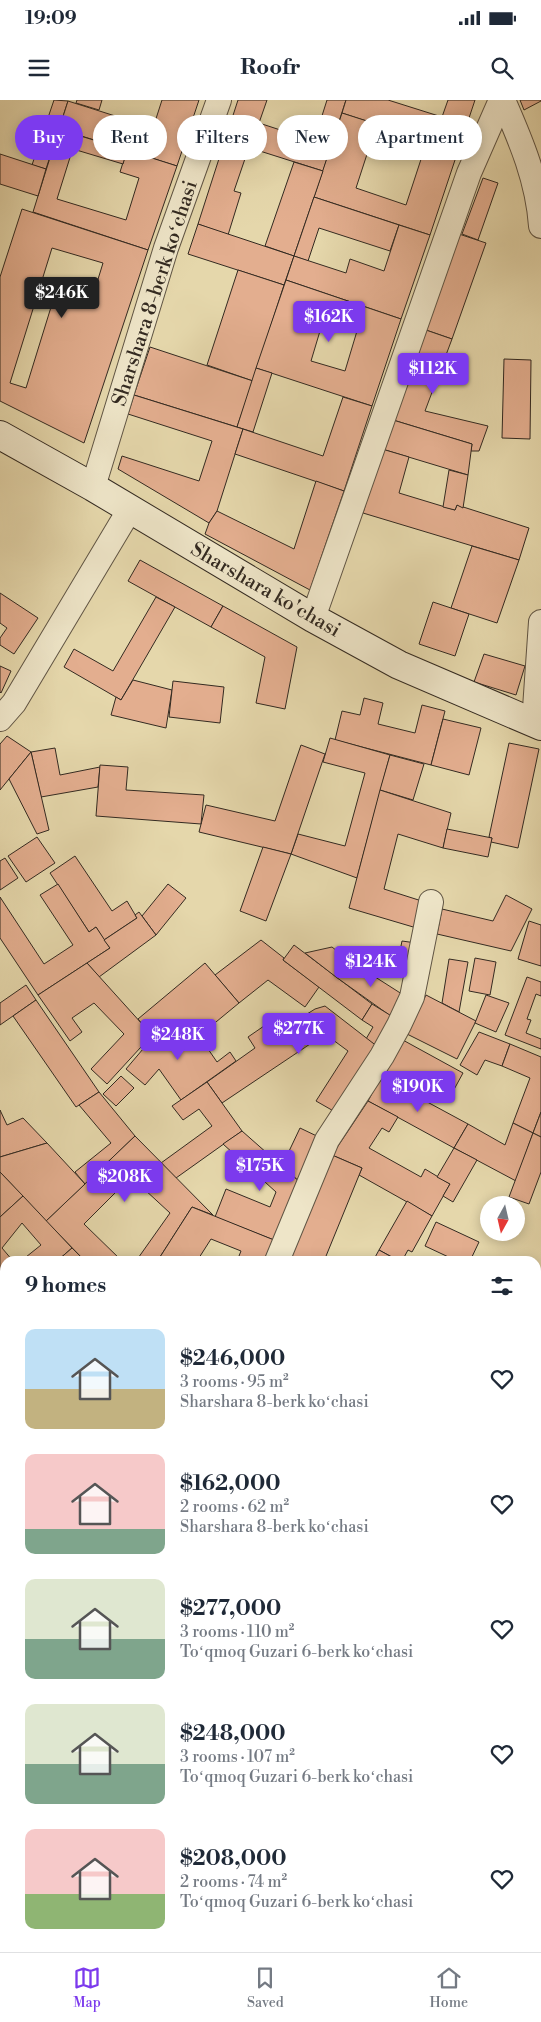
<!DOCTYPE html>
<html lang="en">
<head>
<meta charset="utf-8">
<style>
	:root { --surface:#fff; --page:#f2f2f3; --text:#1f2937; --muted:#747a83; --line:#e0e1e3; --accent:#7c3aed }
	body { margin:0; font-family:"Libre Bodoni",serif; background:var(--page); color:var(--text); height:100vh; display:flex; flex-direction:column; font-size:19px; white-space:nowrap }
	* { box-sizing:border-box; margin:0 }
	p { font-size:16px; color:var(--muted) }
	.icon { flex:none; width:28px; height:28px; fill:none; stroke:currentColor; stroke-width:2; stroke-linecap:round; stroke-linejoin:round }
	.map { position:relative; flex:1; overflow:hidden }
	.drawer { position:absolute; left:0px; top:1156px; width:541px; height:696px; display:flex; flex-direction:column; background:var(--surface); border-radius:15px 15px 0 0; box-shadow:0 2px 12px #0003 }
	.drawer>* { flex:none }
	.banner { position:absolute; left:15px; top:15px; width:511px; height:45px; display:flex; gap:10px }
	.needle { width:32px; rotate:188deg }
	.buttons { position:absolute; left:480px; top:1096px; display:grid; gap:10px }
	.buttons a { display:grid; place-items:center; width:45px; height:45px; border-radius:50%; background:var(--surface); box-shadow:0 2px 12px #0003; font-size:25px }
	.price { position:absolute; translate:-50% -42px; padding:0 11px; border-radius:5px; background:var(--accent); color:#fff; font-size:16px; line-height:32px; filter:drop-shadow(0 1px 2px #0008) }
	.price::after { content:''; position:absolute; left:50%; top:30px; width:15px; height:11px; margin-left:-8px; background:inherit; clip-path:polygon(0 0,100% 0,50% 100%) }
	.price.selected { background:#222; color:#fff }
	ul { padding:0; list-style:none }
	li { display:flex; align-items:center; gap:15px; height:125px; padding:0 25px }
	li span { display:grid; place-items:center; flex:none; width:140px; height:100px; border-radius:10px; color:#555 }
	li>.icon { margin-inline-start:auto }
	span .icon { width:60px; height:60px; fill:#fffc; stroke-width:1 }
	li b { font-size:21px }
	h2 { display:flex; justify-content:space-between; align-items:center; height:60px; padding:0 25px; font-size:21px }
	.chip { padding:0 18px; border-radius:22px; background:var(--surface); box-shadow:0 2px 12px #0003; font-size:18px; line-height:45px }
	.chip.selected { background:var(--accent); color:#fff }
	.status { display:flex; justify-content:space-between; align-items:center; height:35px; padding:0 25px; background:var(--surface); direction:ltr }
	.status svg { height:14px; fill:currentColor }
	header { display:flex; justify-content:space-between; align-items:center; height:65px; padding:0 25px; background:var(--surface); font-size:22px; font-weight:800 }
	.tabs { display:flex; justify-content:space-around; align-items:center; height:70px; border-top:1px solid var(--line); background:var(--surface); font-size:14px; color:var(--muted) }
	.tabs a { display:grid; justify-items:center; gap:2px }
	.tabs .selected { color:var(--accent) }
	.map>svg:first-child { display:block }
</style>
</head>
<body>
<div class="status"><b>19:09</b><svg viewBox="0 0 49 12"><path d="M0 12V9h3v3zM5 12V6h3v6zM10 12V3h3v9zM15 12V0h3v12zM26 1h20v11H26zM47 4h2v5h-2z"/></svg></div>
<header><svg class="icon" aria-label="menu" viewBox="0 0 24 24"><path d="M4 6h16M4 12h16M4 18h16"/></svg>Roofr<svg class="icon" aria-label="search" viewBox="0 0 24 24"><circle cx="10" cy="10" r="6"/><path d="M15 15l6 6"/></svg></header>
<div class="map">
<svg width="541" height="1852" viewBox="0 0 541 1852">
	<rect width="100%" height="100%" fill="#e5d7ab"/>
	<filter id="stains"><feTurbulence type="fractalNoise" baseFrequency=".004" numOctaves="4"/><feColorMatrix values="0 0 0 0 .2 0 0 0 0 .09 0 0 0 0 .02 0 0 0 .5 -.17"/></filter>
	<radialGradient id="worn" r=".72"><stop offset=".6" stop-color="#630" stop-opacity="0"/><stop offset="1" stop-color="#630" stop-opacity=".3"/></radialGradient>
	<g fill="#e3ae8f" stroke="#332a21" fill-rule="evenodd">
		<path d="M54,0L68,1L46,69L32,65Z"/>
		<path d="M77,0H102L99,10L76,3Z"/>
		<path d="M162,0H199L177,66L59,29L68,1L153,28Z"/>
		<path d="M238,0H267L259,23L314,41L327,0H346L323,71L225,40Z"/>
		<path d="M346,0H388L442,17L448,0H475L458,51L342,13Z"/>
		<path d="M520,0H541V1L524,10Z"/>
		<path d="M342,13L395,30L388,51L370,45L356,88L406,105L427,41L458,51L430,135L314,97Z"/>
		<path d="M59,29L77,35L57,99L126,120L139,78L120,72L127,50L177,66L148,150L33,112Z"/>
		<path d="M77,35L127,50L123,64L73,49Z"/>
		<path d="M225,40L249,47L234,91L241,93L228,135L198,124Z"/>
		<path d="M0,54L46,69L38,96L0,84Z"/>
		<path d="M294,62L323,71L294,156L265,146Z"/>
		<path d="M483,78L498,83L478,140L462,134Z"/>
		<path d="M314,97L399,125L390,151L319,128L308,161L294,156Z"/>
		<path d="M22,109L148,150L84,343L0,301V177ZM52,148L103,163L95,189L60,178L26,288L10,283Z"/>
		<path d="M198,124L294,156L284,185L188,154Z"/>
		<path d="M399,125L430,135L401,219L286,180L294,156L346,173L350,159L384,171Z"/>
		<path d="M456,133L486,143L452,239L423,229Z"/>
		<path d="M238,170L284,185L253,281L207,265Z"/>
		<path d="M286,180L401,219L372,306L256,268ZM323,221L357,231L345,271L311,261Z"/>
		<path d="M423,229L452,239L425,311L488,326L479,351H471L472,344L393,320Z"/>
		<path d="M150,247L253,281L237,327L134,295Z"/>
		<path d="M504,259L531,260L530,339L502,338Z"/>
		<path d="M256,268L272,273L253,332L237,327Z"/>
		<path d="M134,295L243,329L217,411L209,423L118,369L122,356L199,381L212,341L128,314Z"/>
		<path d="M343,297L372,306L344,391L235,354L243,329L323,356Z"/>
		<path d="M393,320L472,344L468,375L382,349Z"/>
		<path d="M382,349L409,357L399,393L455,410L457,405L529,428L519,460L363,413Z"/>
		<path d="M449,370L468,375L463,408L457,405L455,410L443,407Z"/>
		<path d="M316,381L344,391L310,490L205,434L209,423L217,411L294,449Z"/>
		<path d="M472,446L519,460L497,523L451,508Z"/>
		<path d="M140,460L223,506L211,527L128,481Z"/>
		<path d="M0,493L38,518L14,554L0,545V538L7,528L0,523Z"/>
		<path d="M156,497L175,507L121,600L64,567L74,549L113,571Z"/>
		<path d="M433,502L469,514L455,556L419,544Z"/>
		<path d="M223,506L297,547L285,609L256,603L265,557L211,527Z"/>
		<path d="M484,554L525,566L516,595L474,582Z"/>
		<path d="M0,566L11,571L1,593L0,592Z"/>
		<path d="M133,580L172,590L166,628L111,615L116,597L121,600Z"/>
		<path d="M173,581L224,587L220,623L169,617Z"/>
		<path d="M364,598L383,603L378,624L415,633L422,605L445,611L431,665L335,640L342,611L360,615Z"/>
		<path d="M443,619L481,628L469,675L431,665Z"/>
		<path d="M7,636L31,652L0,690V644Z"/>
		<path d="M330,638L390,655L357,778L291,754L298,734L345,746L365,673L323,662Z"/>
		<path d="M509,643L539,649L518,748L491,742L492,738L489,737Z"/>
		<path d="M301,645L325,654L291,754L199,732L206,705L275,721Z"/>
		<path d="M55,648L60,675L100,667L98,687L41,697L31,652Z"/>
		<path d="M31,652L49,730L37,734L9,679Z"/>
		<path d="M390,655L424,664L413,700L380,690Z"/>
		<path d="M100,665L128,667L126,690L204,695L201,724L96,716Z"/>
		<path d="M380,690L451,713L443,748L398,734L384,789L428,803L420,829L349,808Z"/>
		<path d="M447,729L492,738L488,757L443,748Z"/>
		<path d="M37,737L55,763L26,782L8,756Z"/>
		<path d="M263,747L291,754L266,821L240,811Z"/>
		<path d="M75,756L112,811L127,801L137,818L104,840L96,827L89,832L50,773Z"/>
		<path d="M5,758L18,778L0,790V761Z"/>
		<path d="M58,784L89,832L96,827L110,848L38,895L0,838V797L44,864L73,845L40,795Z"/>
		<path d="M168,784L186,798L156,835L142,816Z"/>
		<path d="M506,795L532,809L511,851L437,834L442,809L493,821Z"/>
		<path d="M139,812L156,835L99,877L87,863L110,848L104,840L137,818L135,815Z"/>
		<path d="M529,821L541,825V866L518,859Z"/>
		<path d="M261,840L284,858L283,860L319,887L305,907L268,880L239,903L215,875Z"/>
		<path d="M402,841L416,843L409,878L395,876Z"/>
		<path d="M294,845L372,904L362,920L283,860Z"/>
		<path d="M332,847L347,859L336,877L305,853Z"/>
		<path d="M475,858L496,862L490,895L469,891Z"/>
		<path d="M347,859L405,896L392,917L336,877Z"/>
		<path d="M449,859L468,862L459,912L442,903Z"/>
		<path d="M87,863L152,935L107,984L91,969L124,934L94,903L72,918L82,932L70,941L38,895Z"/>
		<path d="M205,863L239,903L199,936L197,933L160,929L154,937L138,919Z"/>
		<path d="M527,877L541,882V896L536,894L527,919L531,920L526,933L541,939V949L505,935Z"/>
		<path d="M26,885L36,900L0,925V903Z"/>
		<path d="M426,895L476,921L457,959L407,934Z"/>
		<path d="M486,895L509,903L496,932L475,923Z"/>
		<path d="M36,900L99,992L76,1007L13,916Z"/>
		<path d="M372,904L398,920L380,948L366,939L373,927L362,920Z"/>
		<path d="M325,906L378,947L337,1013L316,1001L348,951L325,934L222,1003L207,982L255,948L248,937L280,915L288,926L315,909Z"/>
		<path d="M160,929L197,933L217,962L230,952L236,961L181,1000L159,969L145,985L126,969Z"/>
		<path d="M479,932L510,944L502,966L485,960L477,975L460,965Z"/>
		<path d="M401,939L463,973L451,995L436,987L427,1002L381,977Z"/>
		<path d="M510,944L541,957V1012L533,1033L513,1023L530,978L502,966Z"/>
		<path d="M121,976L134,988L116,1006L103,994Z"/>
		<path d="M381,977L468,1024L454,1048L368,1001Z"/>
		<path d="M207,982L242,1031L176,1078L161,1063L212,1026L199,1009L183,1020L172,1006Z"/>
		<path d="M99,992L135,1036L85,1084L75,1072L111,1043L79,1005Z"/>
		<path d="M368,1001L398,1017L389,1032L382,1028L369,1048L421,1077L425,1069L450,1084L432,1116L359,1075L362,1068L332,1055Z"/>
		<path d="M0,1010L7,1025L23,1018L47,1043L0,1057Z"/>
		<path d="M541,1012V1037L533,1033Z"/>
		<path d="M513,1023L533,1033L516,1081L454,1048L468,1024L505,1045Z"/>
		<path d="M300,1028L323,1039L302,1084L282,1066Z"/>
		<path d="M242,1031L302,1084L279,1142L215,1117L226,1089L270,1107L276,1092L223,1044Z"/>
		<path d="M533,1033L541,1037V1072L529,1104L509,1097Z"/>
		<path d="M135,1036L213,1115L192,1107L160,1157L166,1161H136L170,1113L131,1077L84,1124L122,1161H85L46,1121Z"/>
		<path d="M47,1043L85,1084L46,1121L0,1072V1057Z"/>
		<path d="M454,1048L477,1060L453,1102L443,1096L450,1084L437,1077Z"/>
		<path d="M332,1055L362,1068L324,1161H288Z"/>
		<path d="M0,1072L23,1096L0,1117Z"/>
		<path d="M23,1096L72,1148L57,1161H21L41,1145L22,1123L2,1148L13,1161H5V1191L0,1196V1117Z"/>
		<path d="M407,1101L432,1116L412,1152L408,1150L402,1161H399L379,1150Z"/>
		<path d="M192,1107L279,1142L271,1161H237L241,1151L211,1139L197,1161H167L160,1157Z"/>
		<path d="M436,1122L479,1142L470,1161H457L425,1146Z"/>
		<path d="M72,1148L85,1161H57Z"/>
		<path d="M379,1150L399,1161H373Z"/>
		<path d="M5,1191V1208L0,1203V1196Z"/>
		<path d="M541,1226V1265L536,1263V1236Z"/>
		<path d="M536,1285L541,1287V1389L536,1387Z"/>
		<path d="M0,1335H5V1411L0,1445Z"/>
		<path d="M536,1387L541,1389V1454L536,1465Z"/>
		<path d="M541,1454V1474L536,1472V1465Z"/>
		<path d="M536,1486L541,1488V1526L536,1523Z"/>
		<path d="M536,1590L541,1592V1624L536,1622Z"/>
		<path d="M536,1622L541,1624V1692L536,1700Z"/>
		<path d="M0,1649H5V1759L0,1758Z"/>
		<path d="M0,1758L4,1759L0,1787Z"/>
		<path d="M536,1761L541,1762V1789L536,1788Z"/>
		<path d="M536,1788L541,1789V1816L536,1815Z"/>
		<path d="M536,1815L541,1816V1852H520L521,1848H536Z"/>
		<path d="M86,1848H120L119,1852H86Z"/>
		<path d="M136,1848H213L211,1852H135Z"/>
		<path d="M213,1848H303L301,1852H211Z"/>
		<path d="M359,1848H387L386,1852H362L358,1851Z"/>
		<path d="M410,1848H442L441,1852H409Z"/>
	</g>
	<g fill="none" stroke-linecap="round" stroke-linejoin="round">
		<g stroke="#605544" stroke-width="26">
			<g id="street">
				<path d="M503,0C521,41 538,81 541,126"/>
				<path d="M93,387L166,148L219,0"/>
				<path d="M313,518L469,73L501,0"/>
				<path d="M0,619L14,603L130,409"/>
				<path d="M534,623L541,522"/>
				<path d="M277,1161L327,1040L382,956L399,925L412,897L431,802"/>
				<path d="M0,1234L5,1240"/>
				<path d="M536,1541L541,1544"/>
				<path d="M125,1852L126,1848"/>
			</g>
		</g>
		<g stroke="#332a21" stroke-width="30">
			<path id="secondary" d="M0,335L93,387L313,518L399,565L541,626"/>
		</g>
		<use href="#street" stroke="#eee5c8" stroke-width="24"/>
		<use href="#secondary" stroke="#eee5c8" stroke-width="28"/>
	</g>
	<g text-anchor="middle" stroke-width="4" stroke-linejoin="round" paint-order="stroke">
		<g font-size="20" fill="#332a21" stroke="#eee5c8">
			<text transform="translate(154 193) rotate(-72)" y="7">Sharshara 8-berk koʻchasi</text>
			<text transform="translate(266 489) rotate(30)" y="7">Sharshara ko'chasi</text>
		</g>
	</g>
	<rect width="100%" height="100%" filter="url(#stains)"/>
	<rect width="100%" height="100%" fill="url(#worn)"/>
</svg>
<div class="buttons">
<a><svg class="needle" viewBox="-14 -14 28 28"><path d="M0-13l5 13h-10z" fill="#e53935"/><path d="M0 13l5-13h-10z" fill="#747a83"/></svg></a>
</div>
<b class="price selected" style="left:62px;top:219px">$246K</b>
<b class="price" style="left:329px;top:243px">$162K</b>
<b class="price" style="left:433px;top:295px">$112K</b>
<b class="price" style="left:371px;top:888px">$124K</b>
<b class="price" style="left:299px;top:955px">$277K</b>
<b class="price" style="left:178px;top:961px">$248K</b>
<b class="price" style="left:418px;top:1013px">$190K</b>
<b class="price" style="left:260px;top:1092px">$175K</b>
<b class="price" style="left:125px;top:1103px">$208K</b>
<div class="banner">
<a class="chip selected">Buy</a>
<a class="chip">Rent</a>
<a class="chip">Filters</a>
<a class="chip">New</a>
<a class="chip">Apartment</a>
</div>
<section class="drawer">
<h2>9 homes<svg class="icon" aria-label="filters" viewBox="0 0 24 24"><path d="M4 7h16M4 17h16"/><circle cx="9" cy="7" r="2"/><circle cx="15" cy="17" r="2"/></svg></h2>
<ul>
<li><span style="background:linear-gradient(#bfe0f5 60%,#c2b280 0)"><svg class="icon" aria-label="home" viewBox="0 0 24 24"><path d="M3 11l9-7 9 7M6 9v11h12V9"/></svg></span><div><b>$246,000</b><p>3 rooms · 95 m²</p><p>Sharshara 8-berk koʻchasi</p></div><svg class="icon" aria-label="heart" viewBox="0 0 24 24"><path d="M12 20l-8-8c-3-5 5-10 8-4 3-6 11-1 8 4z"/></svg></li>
<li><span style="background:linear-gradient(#f6c9c9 75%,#7fa58c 0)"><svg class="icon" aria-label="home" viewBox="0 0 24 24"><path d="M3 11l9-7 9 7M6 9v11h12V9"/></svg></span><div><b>$162,000</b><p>2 rooms · 62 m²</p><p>Sharshara 8-berk koʻchasi</p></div><svg class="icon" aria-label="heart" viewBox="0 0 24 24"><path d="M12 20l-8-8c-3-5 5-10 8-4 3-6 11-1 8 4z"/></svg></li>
<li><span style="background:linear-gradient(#dfe7d0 60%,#7fa58c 0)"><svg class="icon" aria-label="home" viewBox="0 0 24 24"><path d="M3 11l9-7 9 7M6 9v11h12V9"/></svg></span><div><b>$277,000</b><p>3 rooms · 110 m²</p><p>Toʻqmoq Guzari 6-berk koʻchasi</p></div><svg class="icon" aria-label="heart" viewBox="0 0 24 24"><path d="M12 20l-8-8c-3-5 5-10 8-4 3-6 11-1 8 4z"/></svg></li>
<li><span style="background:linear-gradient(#dfe7d0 60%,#7fa58c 0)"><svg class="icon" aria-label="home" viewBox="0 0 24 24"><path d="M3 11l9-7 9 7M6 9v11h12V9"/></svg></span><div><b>$248,000</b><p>3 rooms · 107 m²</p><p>Toʻqmoq Guzari 6-berk koʻchasi</p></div><svg class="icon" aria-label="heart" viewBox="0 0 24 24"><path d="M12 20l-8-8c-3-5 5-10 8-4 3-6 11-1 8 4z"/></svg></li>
<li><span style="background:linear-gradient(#f6c9c9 65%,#8fb573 0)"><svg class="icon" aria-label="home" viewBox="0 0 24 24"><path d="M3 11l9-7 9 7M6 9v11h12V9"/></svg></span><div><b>$208,000</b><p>2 rooms · 74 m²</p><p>Toʻqmoq Guzari 6-berk koʻchasi</p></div><svg class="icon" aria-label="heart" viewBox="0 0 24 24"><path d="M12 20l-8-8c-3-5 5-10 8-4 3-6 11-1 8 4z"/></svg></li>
</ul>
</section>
</div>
<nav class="tabs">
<a class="selected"><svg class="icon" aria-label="map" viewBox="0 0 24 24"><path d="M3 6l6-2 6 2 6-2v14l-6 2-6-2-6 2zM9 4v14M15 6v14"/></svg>Map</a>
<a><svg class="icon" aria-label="saved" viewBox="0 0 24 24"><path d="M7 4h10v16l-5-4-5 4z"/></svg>Saved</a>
<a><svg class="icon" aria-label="home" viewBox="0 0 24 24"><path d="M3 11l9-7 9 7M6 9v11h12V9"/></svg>Home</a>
</nav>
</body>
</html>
